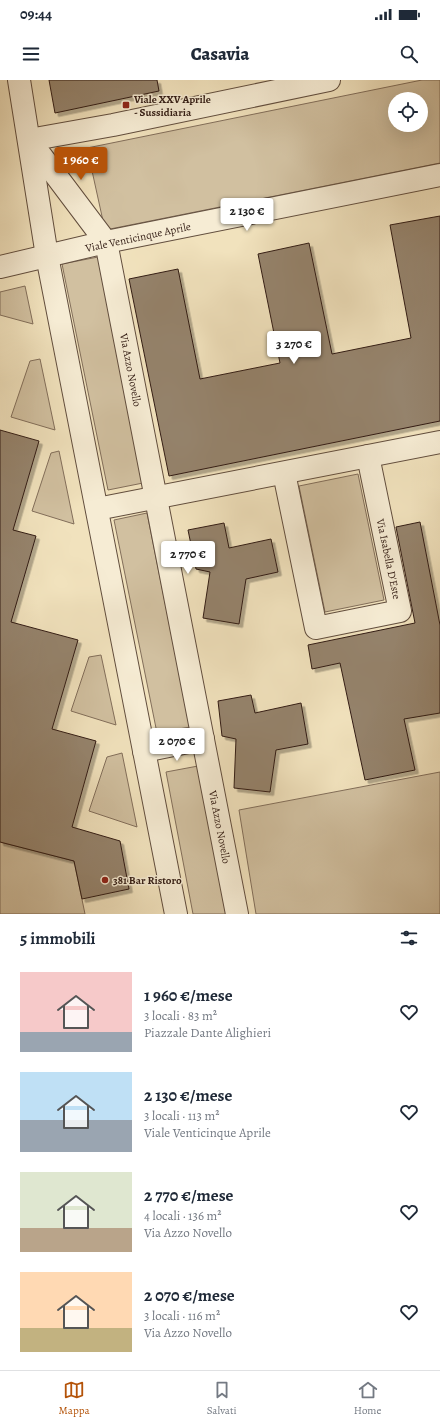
<!DOCTYPE html>
<html lang="it">
<head>
<meta charset="utf-8">
<style>
	:root { --surface:#fff; --page:#f6f6f7; --text:#1f2937; --muted:#747a83; --line:#e0e1e3; --accent:#b45309 }
	body { margin:0; font-family:Alegreya,serif; background:var(--page); color:var(--text); height:100vh; display:flex; flex-direction:column; font-size:15px; white-space:nowrap }
	* { box-sizing:border-box; margin:0 }
	p { font-size:13px; color:var(--muted) }
	.icon { flex:none; width:22px; height:22px; fill:none; stroke:currentColor; stroke-width:2; stroke-linecap:round; stroke-linejoin:round }
	.map { position:relative; height:834px; overflow:hidden }
	.side { display:flex; flex-direction:column; background:var(--surface); flex:1 }
	.side>* { flex:none }
	.buttons { position:absolute; left:388px; top:12px; display:grid; gap:8px }
	.buttons a { display:grid; place-items:center; width:40px; height:40px; border-radius:50%; background:var(--surface); box-shadow:0 4px 16px #0002; font-size:20px }
	.price { position:absolute; translate:-50% -34px; padding:0 9px; border-radius:4px; background:#fff; color:#222; font-size:13px; line-height:26px; filter:drop-shadow(0 1px 2px #0008) }
	.price::after { content:''; position:absolute; left:50%; top:24px; width:12px; height:9px; margin-left:-6px; background:inherit; clip-path:polygon(0 0,100% 0,50% 100%) }
	.price.on { background:var(--accent); color:#fff }
	ul { padding:0; list-style:none }
	li { display:flex; align-items:center; gap:12px; height:100px; padding:0 20px }
	li span { display:grid; place-items:center; flex:none; width:112px; height:80px; border-radius:0px; color:#555 }
	li>.icon { margin-inline-start:auto }
	span .icon { width:48px; height:48px; fill:#fffc; stroke-width:1 }
	li b { font-size:17px }
	h2 { display:flex; justify-content:space-between; align-items:center; height:48px; padding:0 20px; font-size:17px }
	.status { display:flex; justify-content:space-between; align-items:center; height:28px; padding:0 20px; background:var(--surface); direction:ltr }
	.status svg { height:11px; fill:currentColor }
	header { display:flex; justify-content:space-between; align-items:center; height:52px; padding:0 20px; background:var(--surface); font-size:18px; font-weight:800 }
	.tabs { display:flex; justify-content:space-around; align-items:center; height:56px; border-top:1px solid var(--line); background:var(--surface); font-size:11px; color:var(--muted) }
	.tabs a { display:grid; justify-items:center; gap:2px }
	.tabs .on { color:var(--accent) }
	.map>svg:first-child { display:block }
</style>
</head>
<body>
<div class="status"><b>09:44</b><svg viewBox="0 0 49 12"><path d="M0 12V9h3v3zM5 12V6h3v6zM10 12V3h3v9zM15 12V0h3v12zM26 1h20v11H26zM47 4h2v5h-2z"/></svg></div>
<header><svg class="icon" aria-label="menu" viewBox="0 0 24 24"><path d="M4 6h16M4 12h16M4 18h16"/></svg>Casavia<svg class="icon" aria-label="search" viewBox="0 0 24 24"><circle cx="10" cy="10" r="6"/><path d="M15 15l6 6"/></svg></header>
<div class="map">
<svg width="440" height="834" viewBox="0 0 440 834">
	<defs>
		<filter id="shadow"><feDropShadow dx="3.5" dy="3.5" stdDeviation="0" flood-color="#0004"/></filter>
	</defs>
	<rect width="100%" height="100%" fill="#f1e2bd"/>
	<filter id="stains"><feTurbulence type="fractalNoise" baseFrequency=".005" numOctaves="4"/><feColorMatrix values="0 0 0 0 .2 0 0 0 0 .09 0 0 0 0 .02 0 0 0 .5 -.17"/></filter>
	<radialGradient id="worn" r=".72"><stop offset=".6" stop-color="#630" stop-opacity="0"/><stop offset="1" stop-color="#630" stop-opacity=".3"/></radialGradient>
	<g fill="#d1c0a0" stroke="#826e5a" fill-rule="evenodd">
		<path d="M422,0H440V83L105,150L87,68ZM395,19H421V45H395Z"/>
		<path d="M98,177L143,403L108,410L62,184Z"/>
		<path d="M25,206L33,244L0,235V212Z"/>
		<path d="M40,279L55,350L11,337L30,281Z"/>
		<path d="M59,371L74,444L32,431L51,373Z"/>
		<path d="M358,394L384,520L325,532L299,406Z"/>
		<path d="M147,433L190,647L157,653L114,440Z"/>
		<path d="M101,575L116,645L71,631L89,577Z"/>
		<path d="M122,673L137,747L89,731L107,677Z"/>
		<path d="M198,686L226,834H193L166,692Z"/>
		<path d="M440,692V834H256L239,730Z"/>
		<path d="M0,762L74,781L85,834H0Z"/>
	</g>
	<g fill="#95836c" stroke="#321c14" filter="url(#shadow)">
		<path d="M49,0H157L159,11L55,33Z"/>
		<path d="M440,136V341L169,396L129,199L178,189L200,299L280,283L258,174L309,163L332,274L411,258L390,145Z"/>
		<path d="M0,350L39,361L13,450L36,456L11,542L78,560L52,649L96,661L72,747L120,761L129,809L82,819L74,781L0,762Z"/>
		<path d="M420,442L440,545V633L404,639L415,690L365,700L340,583L312,589L308,565L415,543L396,447Z"/>
		<path d="M224,443L229,468L271,459L278,492L246,499L239,544L203,538L210,492L196,489L188,450Z"/>
		<path d="M251,615L255,633L301,623L308,664L276,670L270,712L234,708L236,659L222,656L218,621Z"/>
	</g>
	<g fill="none" stroke-linecap="round" stroke-linejoin="round">
		<g stroke="#624e3e" stroke-width="24">
			<g id="minor">
				<path d="M19,0L47,176L176,834"/>
				<path d="M29,60L113,45L329,0"/>
				<path d="M30,61L106,162L237,834"/>
				<path d="M0,187L106,162L440,95"/>
				<path d="M284,393L316,548L400,531L368,376"/>
				<path d="M97,429L440,362"/>
				<path d="M144,671L203,659"/>
			</g>
		</g>
		<use href="#minor" stroke="#f6ecd4" stroke-width="22"/>
	</g>
	<g fill="#8f2418" stroke="#f6ecd4" stroke-width="1.5">
		<rect x="122" y="21" width="8" height="8" rx="2"/>
		<circle cx="105" cy="800" r="4"/>
	</g>
	<g text-anchor="middle" stroke-width="3" stroke-linejoin="round" paint-order="stroke">
		<g font-size="11" font-weight="bold" fill="#321c14" stroke="#f6ecd4" text-anchor="start">
			<text x="134" y="23">Viale XXV Aprile<tspan x="134" dy="13">- Sussidiaria</tspan></text>
			<text x="113" y="804">381 Bar Ristoro</text>
		</g>
		<g font-size="11" fill="#321c14" stroke="#f6ecd4">
			<text transform="translate(138 157) rotate(-12)" y="4">Viale Venticinque Aprile</text>
			<text transform="translate(131 290) rotate(79)" y="4">Via Azzo Novello</text>
			<text transform="translate(389 479) rotate(78)" y="4">Via Isabella D'Este</text>
			<text transform="translate(220 747) rotate(79)" y="4">Via Azzo Novello</text>
		</g>
	</g>
	<rect width="100%" height="100%" filter="url(#stains)"/>
	<rect width="100%" height="100%" fill="url(#worn)"/>
</svg>
<div class="buttons">
<a><svg class="icon" aria-label="locate" viewBox="0 0 24 24"><circle cx="12" cy="12" r="6"/><path d="M12 2v4M12 18v4M2 12h4M18 12h4"/></svg></a>
</div>
<b class="price on" style="left:81px;top:101px">1 960 €</b>
<b class="price" style="left:247px;top:152px">2 130 €</b>
<b class="price" style="left:294px;top:285px">3 270 €</b>
<b class="price" style="left:188px;top:495px">2 770 €</b>
<b class="price" style="left:177px;top:682px">2 070 €</b>
</div>
<section class="side">
<h2>5 immobili<svg class="icon" aria-label="filters" viewBox="0 0 24 24"><path d="M4 7h16M4 17h16"/><circle cx="9" cy="7" r="2"/><circle cx="15" cy="17" r="2"/></svg></h2>
<ul>
<li><span style="background:linear-gradient(#f6c9c9 75%,#9aa5b1 0)"><svg class="icon" aria-label="home" viewBox="0 0 24 24"><path d="M3 11l9-7 9 7M6 9v11h12V9"/></svg></span><div><b>1 960 €/mese</b><p>3 locali · 83 m²</p><p>Piazzale Dante Alighieri</p></div><svg class="icon" aria-label="heart" viewBox="0 0 24 24"><path d="M12 20l-8-8c-3-5 5-10 8-4 3-6 11-1 8 4z"/></svg></li>
<li><span style="background:linear-gradient(#bfe0f5 60%,#9aa5b1 0)"><svg class="icon" aria-label="home" viewBox="0 0 24 24"><path d="M3 11l9-7 9 7M6 9v11h12V9"/></svg></span><div><b>2 130 €/mese</b><p>3 locali · 113 m²</p><p>Viale Venticinque Aprile</p></div><svg class="icon" aria-label="heart" viewBox="0 0 24 24"><path d="M12 20l-8-8c-3-5 5-10 8-4 3-6 11-1 8 4z"/></svg></li>
<li><span style="background:linear-gradient(#dfe7d0 70%,#b9a48a 0)"><svg class="icon" aria-label="home" viewBox="0 0 24 24"><path d="M3 11l9-7 9 7M6 9v11h12V9"/></svg></span><div><b>2 770 €/mese</b><p>4 locali · 136 m²</p><p>Via Azzo Novello</p></div><svg class="icon" aria-label="heart" viewBox="0 0 24 24"><path d="M12 20l-8-8c-3-5 5-10 8-4 3-6 11-1 8 4z"/></svg></li>
<li><span style="background:linear-gradient(#ffd9b3 70%,#c2b280 0)"><svg class="icon" aria-label="home" viewBox="0 0 24 24"><path d="M3 11l9-7 9 7M6 9v11h12V9"/></svg></span><div><b>2 070 €/mese</b><p>3 locali · 116 m²</p><p>Via Azzo Novello</p></div><svg class="icon" aria-label="heart" viewBox="0 0 24 24"><path d="M12 20l-8-8c-3-5 5-10 8-4 3-6 11-1 8 4z"/></svg></li>
</ul>
</section>
<nav class="tabs">
<a class="on"><svg class="icon" aria-label="map" viewBox="0 0 24 24"><path d="M3 6l6-2 6 2 6-2v14l-6 2-6-2-6 2zM9 4v14M15 6v14"/></svg>Mappa</a>
<a><svg class="icon" aria-label="saved" viewBox="0 0 24 24"><path d="M7 4h10v16l-5-4-5 4z"/></svg>Salvati</a>
<a><svg class="icon" aria-label="home" viewBox="0 0 24 24"><path d="M3 11l9-7 9 7M6 9v11h12V9"/></svg>Home</a>
</nav>
</body>
</html>
